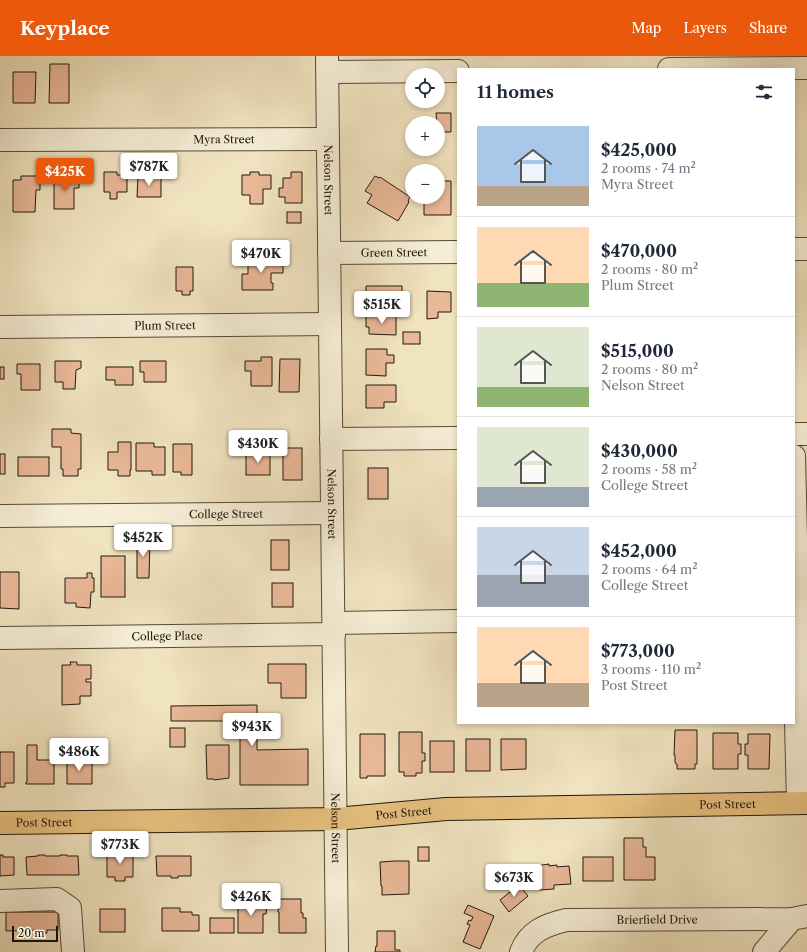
<!DOCTYPE html>
<html lang="en">
<head>
<meta charset="utf-8">
<style>
	:root { --surface:#fff; --page:#f2f2f3; --text:#1f2937; --muted:#747a83; --line:#e0e1e3; --accent:#ea580c }
	body { margin:0; font-family:"Libre Caslon Text",serif; background:var(--page); color:var(--text); height:100vh; display:flex; flex-direction:column; font-size:15px; white-space:nowrap }
	* { box-sizing:border-box; margin:0 }
	p { font-size:13px; color:var(--muted) }
	.icon { flex:none; width:22px; height:22px; fill:none; stroke:currentColor; stroke-width:2; stroke-linecap:round; stroke-linejoin:round }
	.map { position:relative; flex:1; overflow:hidden }
	.drawer { position:absolute; left:457px; top:12px; width:338px; height:656px; display:flex; flex-direction:column; background:var(--surface); border-radius:0px; box-shadow:0 2px 6px #0003 }
	.drawer>* { flex:none }
	.controls { position:absolute; left:405px; top:12px; display:grid; gap:8px }
	.controls a { display:grid; place-items:center; width:40px; height:40px; border-radius:50%; background:var(--surface); box-shadow:0 2px 6px #0003; font-size:20px }
	.scale { position:absolute; left:12px; bottom:10px; width:46px; box-sizing:border-box; padding-left:4px; border:2px solid #20180f; border-top:0; font-size:11px; line-height:14px; white-space:nowrap; color:#20180f; -webkit-text-stroke:3px #f5edd5; paint-order:stroke }
	.price { position:absolute; translate:-50% -34px; padding:0 9px; border-radius:4px; background:#fff; color:#222; font-size:13px; line-height:26px; filter:drop-shadow(0 1px 2px #0008) }
	.price::after { content:''; position:absolute; left:50%; top:24px; width:12px; height:9px; margin-left:-6px; background:inherit; clip-path:polygon(0 0,100% 0,50% 100%) }
	.price.on { background:var(--accent); color:#fff }
	ul { padding:0; list-style:none }
	li { display:flex; align-items:center; gap:12px; height:100px; padding:0 20px }
	li+li { border-top:1px solid var(--line) }
	li span { display:grid; place-items:center; flex:none; width:112px; height:80px; border-radius:0px; color:#555 }
	li>.icon { margin-inline-start:auto }
	span .icon { width:48px; height:48px; fill:#fffc; stroke-width:1 }
	li b { font-size:17px }
	h2 { display:flex; justify-content:space-between; align-items:center; height:48px; padding:0 20px; font-size:17px }
	header { display:flex; align-items:center; gap:24px; box-sizing:border-box; height:56px; padding:0 20px; background:var(--accent); color:#fff }
	header strong { font-size:19px }
	nav { display:flex; gap:22px; margin-inline-start:auto; font-size:14px }
	.map>svg:first-child { display:block }
</style>
</head>
<body>
<header>
<strong>Keyplace</strong>
<nav><a>Map</a><a>Layers</a><a>Share</a></nav>
</header>
<div class="map">
<svg width="807" height="896" viewBox="0 0 807 896">
	<rect width="100%" height="100%" fill="#f0e3bf"/>
	<filter id="stains"><feTurbulence type="fractalNoise" baseFrequency=".005" numOctaves="4"/><feColorMatrix values="0 0 0 0 .2 0 0 0 0 .09 0 0 0 0 .02 0 0 0 .5 -.17"/></filter>
	<radialGradient id="worn" r=".72"><stop offset=".6" stop-color="#630" stop-opacity="0"/><stop offset="1" stop-color="#630" stop-opacity=".3"/></radialGradient>
	<g fill="#e9b898" stroke="#20180f">
		<path d="M50,8H69V47H49Z"/>
		<path d="M13,16H36L35,47H13Z"/>
		<path d="M436,57H451V76H438Z"/>
		<path d="M104,116H117V119H127V136H117V143H110V136H104Z"/>
		<path d="M250,116H259V119H271V133H263V148H250V139H242V119H250Z"/>
		<path d="M291,116H302V147H285V141H279V132H283V122H291Z"/>
		<path d="M21,120H40V134H36L35,156H13V124H21Z"/>
		<path d="M138,120H161V141H137Z"/>
		<path d="M375,120L379,122L380,121L410,141L408,145L409,146L398,165L367,147L372,139L365,135Z"/>
		<path d="M54,121H79V132H74V153H54Z"/>
		<path d="M438,125H451V159H424V141H438Z"/>
		<rect x="287" y="156" width="14" height="11"/>
		<path d="M248,203H283V217H271V227H273V234H242V218H248Z"/>
		<path d="M176,211H193V235H190V239H182V235H176Z"/>
		<path d="M366,230H402V240H397V249H369V237H366Z"/>
		<path d="M427,235L451,236V256H438V262L427,263Z"/>
		<path d="M366,260H396V279L369,278V271H366Z"/>
		<rect x="403" y="276" width="17" height="12"/>
		<path d="M366,293H387V299H394V307H386V320L366,319Z"/>
		<path d="M261,301H272V330H251V315H245V305H261Z"/>
		<path d="M280,303H300L299,336H279Z"/>
		<path d="M55,305H81V312L76,314L75,333H63V326H55Z"/>
		<path d="M140,305H166V326H144V316H140Z"/>
		<path d="M17,308H40V334H21V318H17Z"/>
		<rect x="0" y="311" width="4" height="12"/>
		<path d="M106,311H133V329H115V324H106Z"/>
		<path d="M366,329H396V346H384V352H366Z"/>
		<path d="M52,373H71V377L81,378V413H78V420H63V413H61V391H52Z"/>
		<path d="M118,386H131V414H130V420H118V414H108V396H118Z"/>
		<path d="M136,387H154V391H165V419H152V415H136Z"/>
		<path d="M173,388H192V419H181V416H173Z"/>
		<rect x="283" y="392" width="19" height="32"/>
		<rect x="246" y="396" width="24" height="23"/>
		<rect x="0" y="398" width="5" height="20"/>
		<rect x="18" y="401" width="31" height="19"/>
		<rect x="368" y="412" width="20" height="31"/>
		<path d="M137,483H150L149,522H137Z"/>
		<rect x="271" y="484" width="18" height="30"/>
		<rect x="101" y="500" width="24" height="41"/>
		<path d="M0,516H19V553L0,552Z"/>
		<path d="M87,517H92V522H94V536H91L90,552L76,551V547H65V522H87Z"/>
		<rect x="272" y="527" width="21" height="24"/>
		<path d="M70,606H77V609H91V623H86V626H91V640H80V648L62,649V609H71Z"/>
		<path d="M268,608H306V642H281V627H268Z"/>
		<path d="M257,649V694L308,693V729H240V665H171V650Z"/>
		<rect x="170" y="672" width="15" height="19"/>
		<path d="M675,674H697V708H695V713H677V708H676L675,706V699H674Z"/>
		<path d="M399,676H422V697H425V705H422V717H416V720H404V716H399Z"/>
		<path d="M713,677H738V688H741V698H738V713H713Z"/>
		<path d="M360,678H385V720H367V722H360Z"/>
		<path d="M748,678H770L769,713H748V699H745V688H748Z"/>
		<rect x="466" y="683" width="24" height="32"/>
		<path d="M501,683H526V713L501,714Z"/>
		<rect x="430" y="685" width="24" height="31"/>
		<path d="M27,689H37V704H54V728H26V726H27Z"/>
		<path d="M206,689H229V722L214,724V723H207Z"/>
		<path d="M0,696H14V727H5V731H0Z"/>
		<path d="M69,702H73V704H92V728H67V704H69Z"/>
		<path d="M624,782H643V791H646V801H655V824H624Z"/>
		<rect x="418" y="791" width="11" height="14"/>
		<path d="M107,795H133V821H125V825H115V821H107Z"/>
		<path d="M0,799H3V801H14V819L0,820Z"/>
		<path d="M38,799H45V800H60V799H67V800H78L79,819H27L26,801L38,800Z"/>
		<path d="M156,800H191V820H178V822H171V820H157Z"/>
		<rect x="583" y="801" width="30" height="24"/>
		<path d="M395,805H409V838L382,839V830H381L380,806Z"/>
		<path d="M549,808V810L557,809V811L569,810L571,828L554,829V833L539,834L536,810Z"/>
		<path d="M519,829L528,840L509,856L500,844Z"/>
		<path d="M279,843H301V857H303V862H306V877H279V856H278Z"/>
		<path d="M238,846H267L266,858H263V877H238Z"/>
		<path d="M468,849L494,860L480,893L463,886L470,869L467,868L469,864L471,865L473,861L464,857Z"/>
		<path d="M162,852H180V856H192V859H199V875H162Z"/>
		<rect x="100" y="853" width="25" height="23"/>
		<path d="M6,856H58V874H47V877H39V874L6,875Z"/>
		<rect x="210" y="862" width="24" height="15"/>
		<path d="M377,875H395V894H400V896H375L376,890H377Z"/>
	</g>
	<g fill="none" stroke-linecap="round" stroke-linejoin="round">
		<g stroke="#544b3b" stroke-width="24">
			<g id="minor">
				<path id="s1" d="M327,0L337,896"/>
				<path d="M669,13L807,12"/>
				<path d="M328,16L458,15"/>
				<path id="s2" d="M0,84L328,83"/>
				<path d="M794,193H807"/>
				<path id="s3" d="M329,197L458,196"/>
				<path id="s4" d="M0,271L330,268"/>
				<path d="M794,378H807"/>
				<path d="M331,383L458,382"/>
				<path d="M794,400L798,562L796,666L798,747"/>
				<path id="s5" d="M0,460L331,457"/>
				<path d="M334,567L458,565"/>
				<path id="s6" d="M0,582L334,578"/>
				<path d="M0,845L57,843L70,852L73,896"/>
				<path id="s7" d="M521,896C529,875 546,869 566,864L792,863L807,860"/>
				<path d="M764,896L792,863"/>
			</g>
		</g>
		<g stroke="#20180f" stroke-width="24">
			<g id="major">
				<path id="s8" d="M0,767L336,763L446,753L807,747"/>
			</g>
		</g>
		<use href="#minor" stroke="#f5edd5" stroke-width="22"/>
		<use href="#major" stroke="#e8c280" stroke-width="22"/>
	</g>
	<g text-anchor="middle" stroke-width="4" stroke-linejoin="round" paint-order="stroke">
		<g font-size="11" fill="#20180f" stroke="#f5edd5">
			<text dy="4" stroke="none"><textPath href="#s2" startOffset="224">Myra Street</textPath></text>
			<text dy="4" stroke="none"><textPath href="#s1" startOffset="124">Nelson Street</textPath></text>
			<text dy="4" stroke="none"><textPath href="#s3" startOffset="65">Green Street</textPath></text>
			<text dy="4" stroke="none"><textPath href="#s4" startOffset="165">Plum Street</textPath></text>
			<text dy="4" stroke="none"><textPath href="#s1" startOffset="448">Nelson Street</textPath></text>
			<text dy="4" stroke="none"><textPath href="#s5" startOffset="226">College Street</textPath></text>
			<text dy="4" stroke="none"><textPath href="#s6" startOffset="167">College Place</textPath></text>
			<text dy="4" stroke="none"><textPath href="#s8" startOffset="728">Post Street</textPath></text>
			<text dy="4" stroke="none"><textPath href="#s8" startOffset="404">Post Street</textPath></text>
			<text dy="4" stroke="none"><textPath href="#s8" startOffset="44">Post Street</textPath></text>
			<text dy="4" stroke="none"><textPath href="#s1" startOffset="772">Nelson Street</textPath></text>
			<text dy="4" stroke="none"><textPath href="#s7" startOffset="149">Brierfield Drive</textPath></text>
		</g>
	</g>
	<rect width="100%" height="100%" filter="url(#stains)"/>
	<rect width="100%" height="100%" fill="url(#worn)"/>
</svg>
<div class="controls">
<a><svg class="icon" aria-label="locate" viewBox="0 0 24 24"><circle cx="12" cy="12" r="6"/><path d="M12 2v4M12 18v4M2 12h4M18 12h4"/></svg></a>
<a>+</a>
<a>−</a>
</div>
<div class="scale">20 m</div>
<b class="price" style="left:149px;top:131px">$787K</b>
<b class="price on" style="left:65px;top:136px">$425K</b>
<b class="price" style="left:261px;top:218px">$470K</b>
<b class="price" style="left:382px;top:269px">$515K</b>
<b class="price" style="left:258px;top:408px">$430K</b>
<b class="price" style="left:143px;top:502px">$452K</b>
<b class="price" style="left:252px;top:691px">$943K</b>
<b class="price" style="left:79px;top:716px">$486K</b>
<b class="price" style="left:120px;top:809px">$773K</b>
<b class="price" style="left:514px;top:842px">$673K</b>
<b class="price" style="left:251px;top:861px">$426K</b>
<section class="drawer">
<h2>11 homes<svg class="icon" aria-label="filters" viewBox="0 0 24 24"><path d="M4 7h16M4 17h16"/><circle cx="9" cy="7" r="2"/><circle cx="15" cy="17" r="2"/></svg></h2>
<ul>
<li><span style="background:linear-gradient(#a9c7e8 75%,#b9a48a 0)"><svg class="icon" aria-label="home" viewBox="0 0 24 24"><path d="M3 11l9-7 9 7M6 9v11h12V9"/></svg></span><div><b>$425,000</b><p>2 rooms · 74 m²</p><p>Myra Street</p></div></li>
<li><span style="background:linear-gradient(#ffd9b3 70%,#8fb573 0)"><svg class="icon" aria-label="home" viewBox="0 0 24 24"><path d="M3 11l9-7 9 7M6 9v11h12V9"/></svg></span><div><b>$470,000</b><p>2 rooms · 80 m²</p><p>Plum Street</p></div></li>
<li><span style="background:linear-gradient(#dfe7d0 75%,#8fb573 0)"><svg class="icon" aria-label="home" viewBox="0 0 24 24"><path d="M3 11l9-7 9 7M6 9v11h12V9"/></svg></span><div><b>$515,000</b><p>2 rooms · 80 m²</p><p>Nelson Street</p></div></li>
<li><span style="background:linear-gradient(#dfe7d0 75%,#9aa5b1 0)"><svg class="icon" aria-label="home" viewBox="0 0 24 24"><path d="M3 11l9-7 9 7M6 9v11h12V9"/></svg></span><div><b>$430,000</b><p>2 rooms · 58 m²</p><p>College Street</p></div></li>
<li><span style="background:linear-gradient(#c9d6e8 60%,#9aa5b1 0)"><svg class="icon" aria-label="home" viewBox="0 0 24 24"><path d="M3 11l9-7 9 7M6 9v11h12V9"/></svg></span><div><b>$452,000</b><p>2 rooms · 64 m²</p><p>College Street</p></div></li>
<li><span style="background:linear-gradient(#ffd9b3 70%,#b9a48a 0)"><svg class="icon" aria-label="home" viewBox="0 0 24 24"><path d="M3 11l9-7 9 7M6 9v11h12V9"/></svg></span><div><b>$773,000</b><p>3 rooms · 110 m²</p><p>Post Street</p></div></li>
</ul>
</section>
</div>
</body>
</html>
